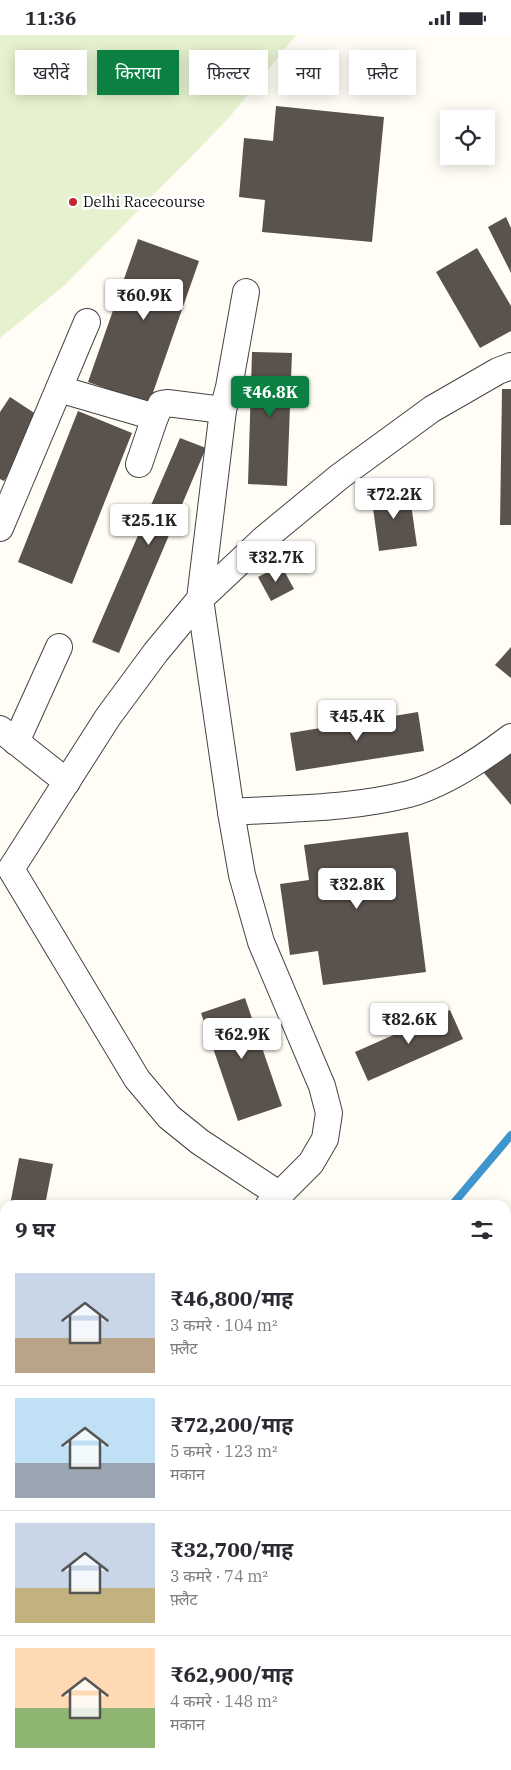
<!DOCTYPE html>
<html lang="hi">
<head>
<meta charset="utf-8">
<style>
	:root { --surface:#fff; --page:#f2f2f3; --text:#2b2b33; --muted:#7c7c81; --line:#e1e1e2; --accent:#0b8043 }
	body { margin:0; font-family:"IBM Plex Serif","Noto Sans Devanagari",serif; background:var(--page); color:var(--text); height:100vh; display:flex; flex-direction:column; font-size:19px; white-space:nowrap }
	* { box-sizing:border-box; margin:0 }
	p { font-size:16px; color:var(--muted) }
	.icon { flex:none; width:28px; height:28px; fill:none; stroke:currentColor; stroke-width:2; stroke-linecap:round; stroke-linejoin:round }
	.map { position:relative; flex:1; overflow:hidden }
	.sheet { position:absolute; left:0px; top:1165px; width:511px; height:570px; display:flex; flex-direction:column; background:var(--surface); border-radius:15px 15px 0 0; box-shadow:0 2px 12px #0003 }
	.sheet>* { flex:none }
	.top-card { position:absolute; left:15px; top:15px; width:481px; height:45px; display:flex; gap:10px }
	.tools { position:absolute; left:440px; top:75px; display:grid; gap:10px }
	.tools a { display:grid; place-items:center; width:55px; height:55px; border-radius:0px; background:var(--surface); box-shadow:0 2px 12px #0003; font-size:25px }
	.price { position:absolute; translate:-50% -42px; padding:0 11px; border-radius:5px; background:#fff; color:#222; font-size:16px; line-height:32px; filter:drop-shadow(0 1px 2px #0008) }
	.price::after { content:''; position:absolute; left:50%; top:30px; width:15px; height:11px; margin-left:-8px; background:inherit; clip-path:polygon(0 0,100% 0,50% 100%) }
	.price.active { background:var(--accent); color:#fff }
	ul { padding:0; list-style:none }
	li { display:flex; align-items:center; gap:15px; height:125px; padding:0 15px }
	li+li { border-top:1px solid var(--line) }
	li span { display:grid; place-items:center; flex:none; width:140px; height:100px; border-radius:0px; color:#555 }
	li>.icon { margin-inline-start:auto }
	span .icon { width:60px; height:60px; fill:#fffc; stroke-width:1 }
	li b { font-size:21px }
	h2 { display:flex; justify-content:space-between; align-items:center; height:60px; padding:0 15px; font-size:21px }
	.tag { padding:0 18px; border-radius:0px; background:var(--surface); box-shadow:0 2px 12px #0003; font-size:18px; line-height:45px }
	.tag.active { background:var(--accent); color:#fff }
	.status { display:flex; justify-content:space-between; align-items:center; height:35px; padding:0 25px; background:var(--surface); direction:ltr }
	.status svg { height:14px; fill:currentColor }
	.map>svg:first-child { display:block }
</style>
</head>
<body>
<div class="status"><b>11:36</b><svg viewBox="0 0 49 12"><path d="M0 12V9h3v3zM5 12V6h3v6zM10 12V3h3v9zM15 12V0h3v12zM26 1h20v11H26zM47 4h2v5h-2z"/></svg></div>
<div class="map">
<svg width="511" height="1735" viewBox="0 0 511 1735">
	<rect width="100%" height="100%" fill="#fffdf5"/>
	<path fill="#e6f2cf" d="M0,0H296L228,84L65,250L0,303Z"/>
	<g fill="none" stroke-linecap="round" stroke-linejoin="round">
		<g stroke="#3f96cf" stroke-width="8">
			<path d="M452,1170L511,1100"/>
			<path d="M0,1709L5,1703"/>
		</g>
	</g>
	<g fill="#5a524d">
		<path d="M276,71L384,82L372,207L262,197L265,165L239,162L244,103L273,106Z"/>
		<path d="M506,182L511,193V238L488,192Z"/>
		<path d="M138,204L199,226L149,369L88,347Z"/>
		<path d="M477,213L511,271V296L480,313L436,237Z"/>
		<path d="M252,317L292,318L287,451L248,449Z"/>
		<path d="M502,354H511V490H500Z"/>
		<path d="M10,362L45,385L4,446L0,444V377Z"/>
		<path d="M78,376L132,398L72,549L18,527Z"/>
		<path d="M180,403L206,413L119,618L92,607Z"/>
		<path d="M409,455L417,511L379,516L371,459Z"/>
		<path d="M281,530L294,554L271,566L258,542Z"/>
		<path d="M511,612V643L495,630Z"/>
		<path d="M418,677L424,716L296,736L290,698Z"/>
		<path d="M511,715V770L484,738Z"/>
		<path d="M408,797L426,937L323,950L318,916L290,920L280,849L309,845L304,810Z"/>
		<path d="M245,963L282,1071L238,1086L201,978Z"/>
		<path d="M450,975L463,1004L368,1046L355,1017Z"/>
		<path d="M19,1123L53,1129L45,1170H10Z"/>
		<path d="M2,1187L5,1188V1212L0,1211V1193Z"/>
		<path d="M169,1730H226L222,1735H165Z"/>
		<path d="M308,1730H355L351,1735H314Z"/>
	</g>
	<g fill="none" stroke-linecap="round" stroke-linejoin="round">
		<g stroke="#444" stroke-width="14">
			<g id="service">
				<path d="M506,1353L511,1347"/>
				<path d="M506,1387L511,1381"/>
				<path d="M506,1493L511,1497"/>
				<path d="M506,1671L511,1675"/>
			</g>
		</g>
		<g stroke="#444" stroke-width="28">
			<g id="minor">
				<path d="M246,257L229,352L223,375L200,564L156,617L108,682L11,834L137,1044L169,1082L200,1107L280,1160"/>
				<path d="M59,354L155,382L161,369L167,368L223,375"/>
				<path d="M139,429L155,382"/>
				<path d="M0,493L87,287"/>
				<path d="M0,694L67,747"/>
				<path d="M16,707L59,612"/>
				<path d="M231,777C290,773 351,774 409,759C445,749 482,724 511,702"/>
				<path d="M269,1170L311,1128L325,1104L329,1078L322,1051L261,907L242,840L231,777L200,564L265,503L339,442L432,374L498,336L511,331"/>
				<path d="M0,1438L5,1433"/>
			</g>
		</g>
		<use href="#service" stroke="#fff" stroke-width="12"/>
		<use href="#minor" stroke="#fff" stroke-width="26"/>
	</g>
	<circle fill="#c4262e" stroke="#fff" stroke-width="2" cx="73" cy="167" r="5"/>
	<g text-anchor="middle" stroke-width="5" stroke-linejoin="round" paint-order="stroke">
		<g font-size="15" fill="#111" stroke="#fff" text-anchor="start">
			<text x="83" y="172">Delhi Racecourse</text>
		</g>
	</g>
</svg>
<div class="tools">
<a><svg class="icon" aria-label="locate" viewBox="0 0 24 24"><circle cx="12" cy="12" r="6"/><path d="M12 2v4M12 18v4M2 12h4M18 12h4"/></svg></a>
</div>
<b class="price" style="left:144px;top:286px">₹60.9K</b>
<b class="price active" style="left:270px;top:383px">₹46.8K</b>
<b class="price" style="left:394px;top:485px">₹72.2K</b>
<b class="price" style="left:149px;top:511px">₹25.1K</b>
<b class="price" style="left:276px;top:548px">₹32.7K</b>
<b class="price" style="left:357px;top:707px">₹45.4K</b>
<b class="price" style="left:357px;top:875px">₹32.8K</b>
<b class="price" style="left:409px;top:1010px">₹82.6K</b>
<b class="price" style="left:242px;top:1025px">₹62.9K</b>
<div class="top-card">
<a class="tag">खरीदें</a>
<a class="tag active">किराया</a>
<a class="tag">फ़िल्टर</a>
<a class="tag">नया</a>
<a class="tag">फ़्लैट</a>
</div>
<section class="sheet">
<h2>9 घर<svg class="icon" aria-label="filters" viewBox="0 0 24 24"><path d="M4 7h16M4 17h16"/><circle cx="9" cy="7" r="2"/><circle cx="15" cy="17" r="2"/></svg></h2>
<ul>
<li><span style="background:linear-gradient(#c9d6e8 65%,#b9a48a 0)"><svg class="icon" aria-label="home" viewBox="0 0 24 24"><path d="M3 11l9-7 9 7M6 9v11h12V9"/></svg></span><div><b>₹46,800/माह</b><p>3 कमरे · 104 m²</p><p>फ़्लैट</p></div></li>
<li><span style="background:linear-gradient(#bfe0f5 65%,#9aa5b1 0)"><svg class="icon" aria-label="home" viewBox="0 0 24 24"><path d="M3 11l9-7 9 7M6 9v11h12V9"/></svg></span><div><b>₹72,200/माह</b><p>5 कमरे · 123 m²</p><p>मकान</p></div></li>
<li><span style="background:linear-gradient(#c9d6e8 65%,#c2b280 0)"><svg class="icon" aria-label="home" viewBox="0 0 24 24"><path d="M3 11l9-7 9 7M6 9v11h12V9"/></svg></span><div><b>₹32,700/माह</b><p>3 कमरे · 74 m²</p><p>फ़्लैट</p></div></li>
<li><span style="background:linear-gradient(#ffd9b3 60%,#8fb573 0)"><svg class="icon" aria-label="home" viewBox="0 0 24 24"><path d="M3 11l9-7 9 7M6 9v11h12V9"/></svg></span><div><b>₹62,900/माह</b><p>4 कमरे · 148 m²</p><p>मकान</p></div></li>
</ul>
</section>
</div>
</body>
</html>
